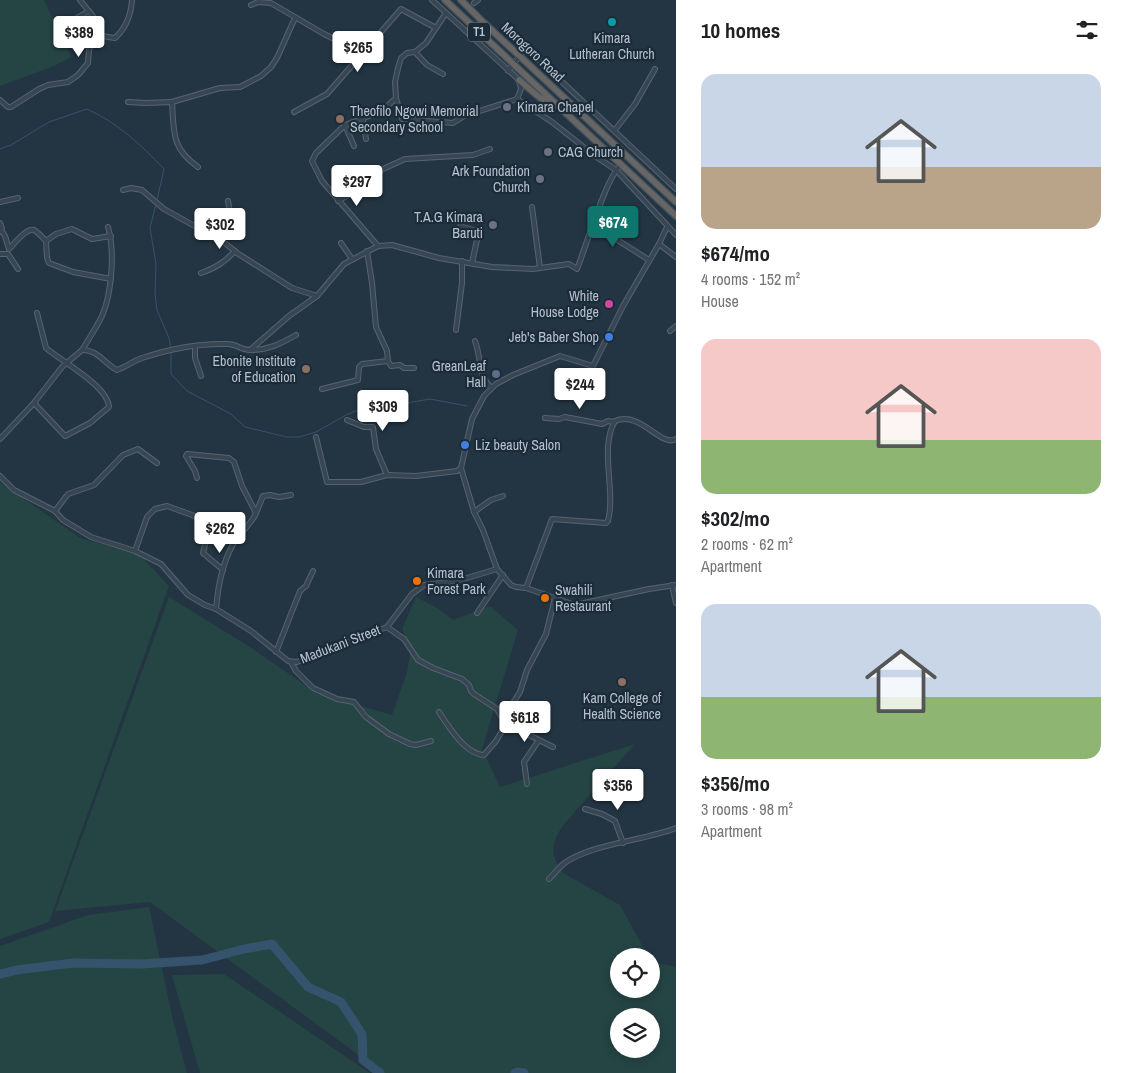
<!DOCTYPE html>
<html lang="en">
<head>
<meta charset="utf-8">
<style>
	:root { --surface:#fff; --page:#f2f2f2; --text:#202124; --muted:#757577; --accent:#0f766e }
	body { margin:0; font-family:"Archivo Narrow",sans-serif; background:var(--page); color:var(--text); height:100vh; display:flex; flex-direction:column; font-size:19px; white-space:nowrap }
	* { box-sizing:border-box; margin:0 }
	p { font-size:16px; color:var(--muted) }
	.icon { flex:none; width:28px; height:28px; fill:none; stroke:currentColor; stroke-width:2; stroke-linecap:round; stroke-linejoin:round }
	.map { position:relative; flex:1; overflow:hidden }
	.details { display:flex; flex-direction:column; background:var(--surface); width:450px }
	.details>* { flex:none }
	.tools { position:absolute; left:610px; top:948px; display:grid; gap:10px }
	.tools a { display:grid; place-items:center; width:50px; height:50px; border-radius:50%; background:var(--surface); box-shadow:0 2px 8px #0003; font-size:25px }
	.price { position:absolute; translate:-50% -42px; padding:0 11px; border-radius:5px; background:#fff; color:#222; font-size:16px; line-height:32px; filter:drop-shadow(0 1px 2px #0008) }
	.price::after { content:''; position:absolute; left:50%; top:30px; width:15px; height:11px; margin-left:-8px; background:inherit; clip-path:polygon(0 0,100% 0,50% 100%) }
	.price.current { background:var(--accent); color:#fff }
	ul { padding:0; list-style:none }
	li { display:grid; align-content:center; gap:10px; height:265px; padding:0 25px }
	li span { display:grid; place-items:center; height:155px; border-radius:15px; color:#555 }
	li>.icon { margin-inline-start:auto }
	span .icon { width:90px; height:90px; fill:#fffc; stroke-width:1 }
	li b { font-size:21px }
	h2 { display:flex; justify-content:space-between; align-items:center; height:60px; padding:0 25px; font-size:21px }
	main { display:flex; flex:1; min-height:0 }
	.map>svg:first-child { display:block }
</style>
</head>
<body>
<main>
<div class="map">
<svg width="676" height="1073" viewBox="0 0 676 1073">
	<rect width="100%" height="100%" fill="#233543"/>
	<g fill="#254444" fill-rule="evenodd">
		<path d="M0,0H44L71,57L54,66L0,86Z"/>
		<path d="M0,482L80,538L139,554L169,586L49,922L0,939Z"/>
		<path d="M169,597L250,647L318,694L392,715L407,672L411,648L402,629L416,597L439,609L453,620L490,606L518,630L482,749L500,787L635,744L564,824C551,842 549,855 563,873L620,905L648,956H619V989H651V961L676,967V1073H383L150,902L55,911ZM619,1016H651V1049H619Z"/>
		<path d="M149,907L172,1016L187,1073H0V946L88,915Z"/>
		<path d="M224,974L370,1073H200L172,975Z"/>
	</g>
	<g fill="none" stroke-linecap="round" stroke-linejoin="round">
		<g stroke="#35536c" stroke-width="1">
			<path d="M476,11L520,52"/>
			<path d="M523,55L537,68"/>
			<path d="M0,149L11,145L49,122L87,109C118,123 141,145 164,169L157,200"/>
			<path d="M156,204L150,228L156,264L155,295L157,310L169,338L171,349"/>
			<path d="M171,353V374L187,391L231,414L245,427L287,437H299L316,432L346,415L380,401L390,399L401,404L430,399L467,406"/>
		</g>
		<g stroke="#35536c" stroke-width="9">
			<path d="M0,974L17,970L73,963L142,964L202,960L244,949L272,944L308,987L341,1002L362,1034L363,1060L380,1073"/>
			<path d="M515,1073L518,1072L524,1073"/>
		</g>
		<g stroke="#566470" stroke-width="6">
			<g id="minor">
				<path d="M80,0C88,11 98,19 100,32L95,35"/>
				<path d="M474,3L478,0"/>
				<path d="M251,5L258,2L271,3L324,34L363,53"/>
				<path d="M68,23L89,11"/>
				<path d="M415,52L427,65L443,74"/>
				<path d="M508,71L526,48L676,189"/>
				<path d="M396,98L402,119L453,123L464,116L517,99L521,89L519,80L432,0"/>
				<path d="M517,99L552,122L595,156L616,170L676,235"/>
				<path d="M0,100L8,107H11L39,89L48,85L68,82L78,75L88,63L89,50L95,35L115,38C126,28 131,15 132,0"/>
				<path d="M128,102L146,103L172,102C174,132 171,148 198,167"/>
				<path d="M172,102L220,88L240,87L261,76L271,67L277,58L295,18"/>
				<path d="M294,112L327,94L401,9L436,28"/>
				<path d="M363,119L366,139"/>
				<path d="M345,125L316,153L312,161L322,181L378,246"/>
				<path d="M615,130L635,104L655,69"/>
				<path d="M354,146L345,125L382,111L396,98L395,82L398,68L401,58L407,53L415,52L426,43L446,13"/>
				<path d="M123,190L131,188L142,190L164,209L225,243L237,253L292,288L317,296"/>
				<path d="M338,201L360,188L383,169L405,159L473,155L490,149"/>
				<path d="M0,202L18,198"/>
				<path d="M532,207L540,268"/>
				<path d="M597,213L619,241L649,260"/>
				<path d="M0,223L2,228L0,231"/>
				<path d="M460,226L476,231L478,235L472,263"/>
				<path d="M1,230L5,236L9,249C14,244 26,228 34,230C38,232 43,238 46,241"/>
				<path d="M111,236L92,239L72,229L56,234L46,241L47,258L49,263L73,272L111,279"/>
				<path d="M214,236L230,212L228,201"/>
				<path d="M341,243L352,259"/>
				<path d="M659,244L676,257"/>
				<path d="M367,251L372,283L376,327L387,351L388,361L391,366L400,365L404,368H414"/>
				<path d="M0,254H8L18,269"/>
				<path d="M201,273C215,268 224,263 235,251"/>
				<path d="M456,330L462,283V261"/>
				<path d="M670,331L676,326"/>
				<path d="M475,341C482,359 477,376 492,388"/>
				<path d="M195,346V358L201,376"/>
				<path d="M82,350C89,339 96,328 102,316C112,293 115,251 108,227"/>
				<path d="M250,350C269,350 280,344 296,335"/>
				<path d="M322,389L358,380L359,367L362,364L388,361"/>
				<path d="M34,403L65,436L90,423L109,407C108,386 61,361 46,348L37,313"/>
				<path d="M545,418L559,419L565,417L602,424L608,421L614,422"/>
				<path d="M347,420L364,427H373L376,449L387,475"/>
				<path d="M316,437L327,482H361L387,475L416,476L457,471L461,468L472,419L484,396L496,384L513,375L560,356L593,366L623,306L659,244L667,227"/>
				<path d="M0,439L34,403L62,367L82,350C97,349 105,364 117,370C126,367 133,361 142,358C169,349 200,343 228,344C236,344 242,350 250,350L289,316L317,296L344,264L378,246L392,245L439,258L492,267L533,269L569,264L577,269C586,247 606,177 621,165"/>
				<path d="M461,468L474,512L483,530L497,569"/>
				<path d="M0,476L14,490L55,511L63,520L91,537L135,551L161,564L188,595L205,605L216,609L251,631L288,661L297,662L387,627L412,594L424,585L457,581L497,569L511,585L516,587L526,588L575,605L649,589L676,585"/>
				<path d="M197,478L195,471L186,456L187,454L229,458L234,462L242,486L256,513C253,522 243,530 237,538C223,558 218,585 216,609"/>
				<path d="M55,511L68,494L94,485L123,455L138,449L157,463"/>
				<path d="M474,512L491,500L503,496"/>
				<path d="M256,513L263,496L270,495L279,497L291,495"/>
				<path d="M135,551L147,517L155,509L167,506L192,515L204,521L208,531L203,553L223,570"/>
				<path d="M672,585L676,603"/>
				<path d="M526,588L552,519L606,523L608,521C616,490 599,448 615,421C640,410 661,448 676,439"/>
				<path d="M477,613L503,575"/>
				<path d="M387,627L404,639L418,660L433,668L462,679L469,685L471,691L474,694L497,709L505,723L553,747"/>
				<path d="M276,652L300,591L306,586L313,571"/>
				<path d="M291,662L296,671L313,688L337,699L354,702L366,717L389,734L410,744L416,745L431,741"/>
				<path d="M439,712C448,726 466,755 484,755L496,741L502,731L508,711L520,692L527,670L546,634L555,598"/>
				<path d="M527,784L524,762L539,740"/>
				<path d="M585,809L602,814L615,821L623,843"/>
				<path d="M549,879C555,873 559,867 566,862C596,843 642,841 676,828"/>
			</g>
		</g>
		<g stroke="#42515d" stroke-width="8">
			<g id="trunk">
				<path d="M445,0L676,216"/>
				<path d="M461,0L483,22L676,202"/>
				<path d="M519,80L539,97L555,106"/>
			</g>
		</g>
		<use href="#minor" stroke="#384653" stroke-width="4"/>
		<use href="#trunk" stroke="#686664" stroke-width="5.5"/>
	</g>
	<circle fill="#0f9aa8" stroke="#1c2b38" stroke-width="2" cx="612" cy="22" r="5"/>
	<g fill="#6b7280" stroke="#1c2b38" stroke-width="2">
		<circle cx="507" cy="107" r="5"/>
		<circle cx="548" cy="152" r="5"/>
		<circle cx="540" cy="179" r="5"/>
		<circle cx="493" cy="225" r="5"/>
	</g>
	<g fill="#8d6e63" stroke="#1c2b38" stroke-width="2">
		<circle cx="340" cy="119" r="5"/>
		<circle cx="306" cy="369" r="5"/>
		<circle cx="622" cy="682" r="5"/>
	</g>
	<circle fill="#d1479c" stroke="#1c2b38" stroke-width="2" cx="609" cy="304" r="5"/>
	<g fill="#3f7fe0" stroke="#1c2b38" stroke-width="2">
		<circle cx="609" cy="337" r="5"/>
		<circle cx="465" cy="445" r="5"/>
	</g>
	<circle fill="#5c6f8a" stroke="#1c2b38" stroke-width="2" cx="496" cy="374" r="5"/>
	<g fill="#e8710a" stroke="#1c2b38" stroke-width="2">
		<circle cx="417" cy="581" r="5"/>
		<circle cx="545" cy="598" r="5"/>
	</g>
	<g text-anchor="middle" stroke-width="4.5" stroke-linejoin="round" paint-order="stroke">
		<rect fill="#1c2b38" stroke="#8794a0" stroke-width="1" x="468" y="22.5" width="22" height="19" rx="4"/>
		<g font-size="12" font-weight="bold" fill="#b5c1cd">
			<text x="479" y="36">T1</text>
		</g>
		<g font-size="14" fill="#b5c1cd" stroke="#1c2b38" text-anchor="start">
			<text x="612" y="43" text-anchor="middle">Kimara<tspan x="612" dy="16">Lutheran Church</tspan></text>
			<text x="517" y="112">Kimara Chapel</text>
			<text x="350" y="116">Theofilo Ngowi Memorial<tspan x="350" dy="16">Secondary School</tspan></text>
			<text x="558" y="157">CAG Church</text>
			<text x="530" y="176" text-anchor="end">Ark Foundation<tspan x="530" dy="16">Church</tspan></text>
			<text x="483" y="222" text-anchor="end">T.A.G Kimara<tspan x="483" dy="16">Baruti</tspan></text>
			<text x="599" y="301" text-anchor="end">White<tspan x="599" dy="16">House Lodge</tspan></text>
			<text x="599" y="342" text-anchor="end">Jeb's Baber Shop</text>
			<text x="296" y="366" text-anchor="end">Ebonite Institute<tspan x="296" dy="16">of Education</tspan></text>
			<text x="486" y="371" text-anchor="end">GreanLeaf<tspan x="486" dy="16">Hall</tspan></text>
			<text x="475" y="450">Liz beauty Salon</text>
			<text x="427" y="578">Kimara<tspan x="427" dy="16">Forest Park</tspan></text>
			<text x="555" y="595">Swahili<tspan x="555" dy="16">Restaurant</tspan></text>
			<text x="622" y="703" text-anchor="middle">Kam College of<tspan x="622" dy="16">Health Science</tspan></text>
		</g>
		<g font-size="14" fill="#b5c1cd" stroke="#1c2b38">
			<text transform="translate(533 52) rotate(43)" y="5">Morogoro Road</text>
			<text transform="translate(340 644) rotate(-21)" y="5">Madukani Street</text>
		</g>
	</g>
</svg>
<div class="tools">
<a><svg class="icon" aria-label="locate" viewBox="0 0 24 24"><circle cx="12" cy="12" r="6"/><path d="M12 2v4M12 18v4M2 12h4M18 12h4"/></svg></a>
<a><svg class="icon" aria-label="layers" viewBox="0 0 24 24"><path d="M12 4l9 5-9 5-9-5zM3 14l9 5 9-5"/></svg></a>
</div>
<b class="price" style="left:79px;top:58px">$389</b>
<b class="price" style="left:358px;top:73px">$265</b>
<b class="price" style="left:357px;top:207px">$297</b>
<b class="price current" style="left:613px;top:248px">$674</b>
<b class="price" style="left:220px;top:250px">$302</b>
<b class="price" style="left:580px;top:410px">$244</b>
<b class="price" style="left:383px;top:432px">$309</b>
<b class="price" style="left:220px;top:554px">$262</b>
<b class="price" style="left:525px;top:743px">$618</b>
<b class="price" style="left:618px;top:811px">$356</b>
</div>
<section class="details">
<h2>10 homes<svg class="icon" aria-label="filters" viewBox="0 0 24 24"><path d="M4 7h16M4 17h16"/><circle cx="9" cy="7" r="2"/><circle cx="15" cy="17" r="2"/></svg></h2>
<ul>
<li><span style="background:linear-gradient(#c9d6e8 60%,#b9a48a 0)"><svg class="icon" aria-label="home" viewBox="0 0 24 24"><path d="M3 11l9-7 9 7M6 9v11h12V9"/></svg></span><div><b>$674/mo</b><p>4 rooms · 152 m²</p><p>House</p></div></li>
<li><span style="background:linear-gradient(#f6c9c9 65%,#8fb573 0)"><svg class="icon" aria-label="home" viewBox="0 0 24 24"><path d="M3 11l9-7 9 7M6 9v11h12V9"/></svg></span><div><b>$302/mo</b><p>2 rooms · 62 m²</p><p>Apartment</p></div></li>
<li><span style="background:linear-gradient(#c9d6e8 60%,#8fb573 0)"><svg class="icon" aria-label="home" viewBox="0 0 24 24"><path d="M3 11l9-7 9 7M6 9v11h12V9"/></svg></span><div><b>$356/mo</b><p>3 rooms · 98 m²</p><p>Apartment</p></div></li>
</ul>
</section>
</main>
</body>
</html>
